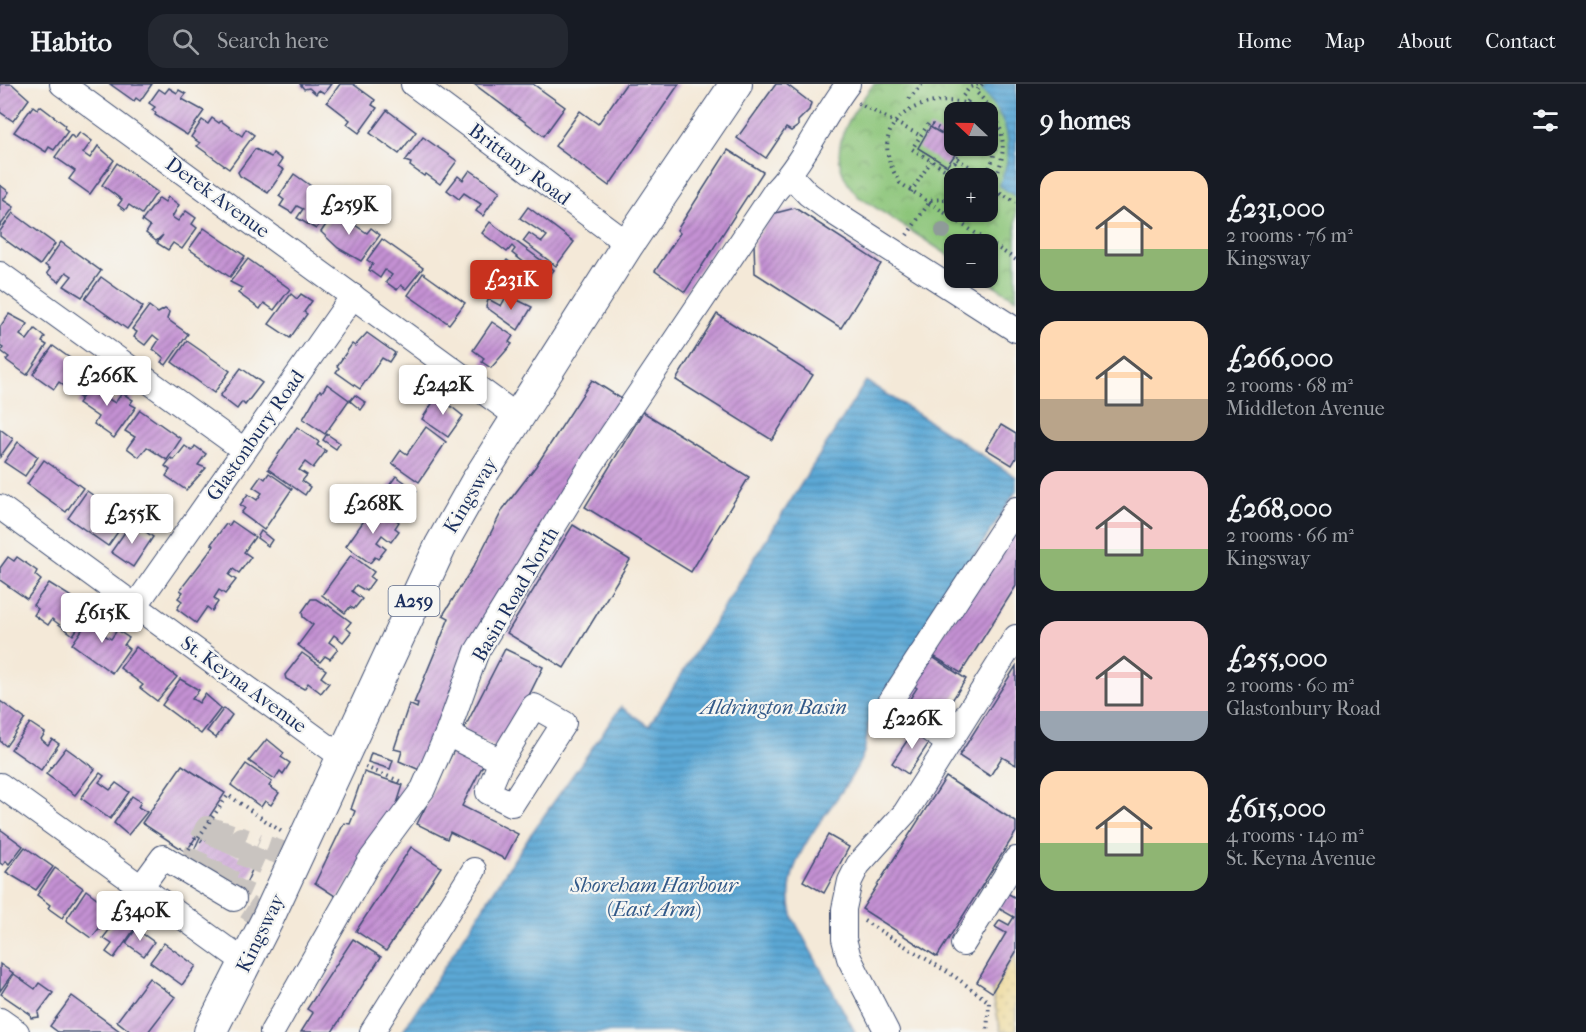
<!DOCTYPE html>
<html lang="en">
<head>
<meta charset="utf-8">
<style>
	:root { --surface:#171b24; --page:#242831; --text:#f1f3f6; --muted:#9ea1a6; --line:#363941; --accent:#c8321e }
	body { margin:0; font-family:"IM FELL French Canon",serif; background:var(--page); color:var(--text); height:100vh; display:flex; flex-direction:column; font-size:22px; white-space:nowrap }
	* { box-sizing:border-box; margin:0 }
	p { font-size:20px; color:var(--muted) }
	.icon { flex:none; width:33px; height:33px; fill:none; stroke:currentColor; stroke-width:2; stroke-linecap:round; stroke-linejoin:round }
	.map { position:relative; flex:1; overflow:hidden }
	.sheet { display:flex; flex-direction:column; background:var(--surface); width:570px }
	.sheet>* { flex:none }
	.needle { width:39px; rotate:292deg }
	.fabs { position:absolute; left:944px; top:18px; display:grid; gap:12px }
	.fabs a { display:grid; place-items:center; width:54px; height:54px; border-radius:12px; background:var(--surface); box-shadow:0 2px 4px #0004; font-size:30px }
	.price { position:absolute; translate:-50% -51px; padding:0 14px; border-radius:6px; background:#fff; color:#222; font-size:20px; line-height:39px; filter:drop-shadow(0 2px 3px #0008) }
	.price::after { content:''; position:absolute; left:50%; top:36px; width:18px; height:14px; margin-left:-9px; background:inherit; clip-path:polygon(0 0,100% 0,50% 100%) }
	.price.selected { background:var(--accent); color:#fff }
	ul { padding:0; list-style:none }
	li { display:flex; align-items:center; gap:18px; height:150px; padding:0 24px }
	li span { display:grid; place-items:center; flex:none; width:168px; height:120px; border-radius:18px; color:#555 }
	li>.icon { margin-inline-start:auto }
	span .icon { width:72px; height:72px; fill:#fffc; stroke-width:1 }
	li b { font-size:26px }
	h2 { display:flex; justify-content:space-between; align-items:center; height:72px; padding:0 24px; font-size:26px }
	header { display:flex; align-items:center; gap:36px; box-sizing:border-box; height:84px; padding:0 30px; background:var(--surface); border-bottom:2px solid var(--line) }
	header strong { font-size:28px }
	nav { display:flex; gap:33px; margin-inline-start:auto; font-size:21px }
	.search { width:420px; height:54px; background:var(--page); display:flex; align-items:center; gap:15px; box-sizing:border-box; padding:0 21px; border-radius:18px; color:var(--muted); font-size:22px }
	main { display:flex; flex:1; min-height:0 }
	.map>svg:first-child { display:block }
</style>
</head>
<body>
<header>
<strong>Habito</strong>
<div class="search"><svg class="icon" aria-label="search" viewBox="0 0 24 24"><circle cx="10" cy="10" r="6"/><path d="M15 15l6 6"/></svg>Search here</div>
<nav><a>Home</a><a>Map</a><a>About</a><a>Contact</a></nav>
</header>
<main>
<div class="map">
<svg width="1016" height="948" viewBox="0 0 1016 948">
	<defs>
		<pattern id="sand-dots" width="8" height="8" patternUnits="userSpaceOnUse" patternTransform="scale(1.5)"><rect width="8" height="8" fill="#eeda9e"/><path d="M2 2h.1M6 6h.1" fill="none" stroke="#ccbb8a" stroke-width="1.8" stroke-linecap="round"/></pattern>
		<pattern id="park-crowns" width="20" height="18" patternUnits="userSpaceOnUse" patternTransform="scale(1.5)"><rect width="20" height="18" fill="#8cc579"/><path d="M2 6a3 3 0 1 1 6 0M12 15a3 3 0 1 1 6 0" fill="none" stroke="#72a066"/></pattern>
		<pattern id="water-rules" width="6" height="5" patternUnits="userSpaceOnUse" patternTransform="scale(1.5)"><rect width="6" height="5" fill="#5ca8d5"/><path d="M0 2.5h6" fill="none" stroke="#4b89b0"/></pattern>
		<pattern id="building-hatch" width="6" height="6" patternUnits="userSpaceOnUse" patternTransform="scale(1.5)"><rect width="6" height="6" fill="#c491d3"/><path d="M-1 1l2-2M0 6l6-6M5 7l2-2" fill="none" stroke="#9e77ae"/></pattern>
	</defs>
	<rect width="100%" height="100%" fill="#f6f6f2"/>
	<filter id="ink" filterUnits="userSpaceOnUse"><feTurbulence type="fractalNoise" baseFrequency=".0167" numOctaves="2"/><feDisplacementMap in="SourceGraphic" scale="12" xChannelSelector="R" yChannelSelector="G"/><feConvolveMatrix kernelMatrix="1 2 1 2 8 2 1 2 1" color-interpolation-filters="sRGB"/></filter>
	<filter id="wash" filterUnits="userSpaceOnUse"><feTurbulence type="fractalNoise" baseFrequency=".008" numOctaves="4" result="noise"/><feDisplacementMap in="SourceGraphic" scale="24" xChannelSelector="R" yChannelSelector="G"/><feGaussianBlur stdDeviation="1.35" result="paint"/><feColorMatrix in="noise" values="0 0 0 0 0 0 0 0 0 0 0 0 0 0 0 0 0 1.4 0 .05"/><feComposite in="paint" operator="in"/></filter>
	<g filter="url(#wash)">
		<rect width="100%" height="100%" fill="#f4e9d8"/>
		<path fill="url(#sand-dots)" stroke="#84847e" stroke-width="1.5" d="M1016,868V948H1001L992,908Z"/>
		<path fill="url(#park-crowns)" stroke="#547a6c" stroke-width="1.5" fill-rule="evenodd" d="M874,0H1016V215L982,194H987V160H954V175L859,113C820,74 846,35 874,0ZM954,28H987V62H954ZM954,94H987V128H954Z"/>
		<g fill="url(#water-rules)" stroke="#3c6c9a" stroke-width="1.5">
			<path d="M987,0H1016V113L999,101C1016,66 1009,34 982,7Z"/>
			<path d="M866,297L1016,393V407L869,637C867,648 867,663 862,673C840,724 774,772 793,834L855,948H402L526,757L621,623L649,642Z"/>
		</g>
		<g id="blocks">
			<g fill="url(#building-hatch)">
				<path d="M0,0H12L29,15L13,37L0,28Z"/>
				<path d="M110,0H152L140,17L136,14L134,17Z"/>
				<path d="M300,0H331L324,9L319,6L316,10L309,4L304,5Z"/>
				<path d="M340,0H353L375,16L372,21L377,24L359,49L347,40L350,36L327,18Z"/>
				<path d="M474,0H533L565,23L544,52Z"/>
				<path d="M626,0H679L609,102L555,62L580,27L598,40Z"/>
				<path d="M776,0H786L811,19L809,26L798,37V42L791,47L786,44L766,74L737,54Z"/>
				<path d="M169,4L177,9L179,6L186,10L182,15L204,27L187,51L155,31L156,29L152,26L155,23L149,19L159,5L165,9Z"/>
				<path d="M33,22L37,25L40,22L65,41L64,44L68,47L54,66L49,63L46,68L14,48Z"/>
				<path d="M387,26L416,48L399,70L370,49Z"/>
				<path d="M212,34L219,39L221,37L242,52L246,45L254,51L229,85L197,62L200,59L191,53L202,36L208,40Z"/>
				<path d="M930,43L954,57V62H961L947,82L918,64Z"/>
				<path d="M80,48L92,57L83,69L90,74L98,62L114,76L90,110L69,95L75,87L55,73L71,51L75,55Z"/>
				<path d="M423,53L457,77L440,100L426,90L424,92L410,82L411,79L405,77Z"/>
				<path d="M255,65L271,73L273,69L282,76L278,82L284,86L268,109L240,92L238,88Z"/>
				<path d="M728,66L763,88L685,208L655,187L680,149L677,146Z"/>
				<path d="M117,79L157,108L142,130L129,121L125,126L118,121L122,116L102,101Z"/>
				<path d="M470,86L500,107L483,132L476,127L481,120L464,109L459,115L447,106L458,92L463,96Z"/>
				<path d="M294,90L335,119L316,145L297,134L303,125L297,122L292,129L280,122L284,116L279,112Z"/>
				<path d="M0,101L9,108L3,116L14,123L0,142Z"/>
				<path d="M168,113L179,121L172,133L178,137L186,127L196,134L192,140L197,144L182,165L173,159L168,166L157,159L163,151L156,157L146,149L150,143L142,137L159,114L165,118Z"/>
				<path d="M528,123L574,158L556,182L523,157L529,149L542,158L547,152L520,134Z"/>
				<path d="M795,124L881,180L841,244L755,189L754,159L772,130Z"/>
				<path d="M336,126L346,133L349,130L358,137L355,141L367,149L371,144L380,151L361,177L338,164L321,148Z"/>
				<path d="M13,129L55,160L40,181L0,152V147Z"/>
				<path d="M490,138L554,186L535,212L500,185L507,176L522,187L526,180L512,169L515,165L512,162L507,168L482,149Z"/>
				<path d="M204,144L245,172L230,193L189,165Z"/>
				<path d="M382,155L423,184L406,205L401,201L397,206L386,198L392,191L385,186L380,194L369,186L373,180L367,176Z"/>
				<path d="M61,158L101,187L82,213L64,202L72,192L66,188L59,198L47,189L50,185L45,181Z"/>
				<path d="M248,175L290,205L274,226L264,219L260,225L238,209L242,204L230,198Z"/>
				<path d="M423,189L465,219L449,240L408,211Z"/>
				<path d="M101,193L143,223L127,245L85,215Z"/>
				<path d="M291,210L297,215L301,210L312,217L304,228L307,230L290,254L269,240Z"/>
				<path d="M507,211L532,223L518,246L486,223L488,216H490L501,222Z"/>
				<path d="M149,222L158,229L165,225L169,228L167,235L188,250L166,281L161,278L164,274L153,265L159,256L153,251L145,261L134,253L137,248L132,245Z"/>
				<path d="M9,230L28,240L20,251L27,256L35,245L45,253L42,258L47,261L27,291L6,276L9,273L1,267L3,264L0,262V243Z"/>
				<path d="M717,230L813,291L772,356L676,296Z"/>
				<path d="M492,238L513,252L509,258L512,260L491,284L482,278L484,274L473,266Z"/>
				<path d="M367,249L395,269L389,278L382,274L360,305L336,288L339,284L337,282L352,260L355,262Z"/>
				<path d="M187,257L230,287L214,309L172,278Z"/>
				<path d="M53,262L95,292L80,314L59,298L54,305L33,290Z"/>
				<path d="M241,284L262,299L245,321L242,318L237,325L220,312Z"/>
				<path d="M97,294L115,304L108,314L110,316L115,319L122,309L133,316L130,320L136,323L114,354L94,340L98,333L78,319Z"/>
				<path d="M592,296L625,317L422,687L399,677L402,667L394,665L409,620L417,624L418,620L414,619L449,534L443,531L475,480L503,425L536,382Z"/>
				<path d="M327,300L349,316L325,350L303,335L320,306L322,308Z"/>
				<path d="M355,311L366,319L361,326L350,317Z"/>
				<path d="M437,312L450,318L448,320L463,332L448,353L422,335Z"/>
				<path d="M140,326L181,355L167,376L147,363L139,373L127,364L135,353L125,347Z"/>
				<path d="M643,328L749,393L691,488L585,423Z"/>
				<path d="M1001,341L1016,350V374L1012,381L986,365Z"/>
				<path d="M297,343L319,358L317,361L326,367L313,384L305,378L299,386L307,391L302,397L310,403L305,411L268,385Z"/>
				<path d="M426,343L446,358L419,398L392,379L401,366L407,370Z"/>
				<path d="M0,345L13,355L0,373Z"/>
				<path d="M327,350L340,359L336,365L323,356Z"/>
				<path d="M18,358L38,373L25,392L4,378Z"/>
				<path d="M185,362L192,367L195,362L206,370L198,381L206,384L186,406L166,392L170,386L165,382L171,374L174,376Z"/>
				<path d="M44,376L83,404L66,428L27,400Z"/>
				<path d="M269,389L292,405L264,446L241,429L245,424L240,421L248,410L257,416L262,409L253,403L261,392L265,395Z"/>
				<path d="M396,392L417,407L402,429L381,413Z"/>
				<path d="M87,407L127,435L108,462L68,434Z"/>
				<path d="M375,421L399,438L395,444L399,447L391,458L382,451L377,458L386,465L378,475L375,473L370,479L346,462Z"/>
				<path d="M1016,435V502L961,589L930,570Z"/>
				<path d="M232,437L255,453L244,468L251,473L239,489L233,485L229,491L236,496L225,510L219,506L214,514L218,518L212,527L207,523L196,539L177,525L182,517L178,514L183,508L180,506L214,462L211,460L226,440L229,442Z"/>
				<path d="M132,438L153,453L133,483L111,468Z"/>
				<path d="M573,441L630,476L564,584L507,549Z"/>
				<path d="M261,447L272,456L268,462L257,454Z"/>
				<path d="M351,471L374,488L370,493L374,496L366,507L356,501L352,507L362,515L354,525L350,523L345,529L322,511Z"/>
				<path d="M8,473L14,477L17,473L37,487L35,491L41,496L27,515L0,496V484Z"/>
				<path d="M49,499L70,512L89,529L73,551L52,535L48,541L34,531L38,525L33,521Z"/>
				<path d="M311,515H316L327,522L328,521L351,538L346,544L351,548L343,558L334,551L329,558L338,565L330,575L325,572L320,578L298,561L313,541L303,533L302,528Z"/>
				<path d="M99,533L111,541L104,551L111,555L117,546L129,554L124,561L129,565L112,589L72,560L89,536L95,540Z"/>
				<path d="M136,563L177,593L157,617L140,604L143,601L120,584Z"/>
				<path d="M505,565L543,583L502,666L463,647Z"/>
				<path d="M302,569L326,586L321,593L329,599L321,609L308,599L304,605L286,595L285,591Z"/>
				<path d="M931,572L966,595L934,644L904,624L917,604L913,601Z"/>
				<path d="M1016,582V681L1002,673L990,692L959,672Z"/>
				<path d="M180,595L199,606L192,615L196,617L199,619L205,610L221,624L201,650L162,621Z"/>
				<path d="M0,617L25,635L6,662L0,657Z"/>
				<path d="M224,624L232,631L216,654L207,647Z"/>
				<path d="M30,639L45,649L41,655L48,661L52,655L59,660L41,686L11,665Z"/>
				<path d="M917,642L933,653L908,690L892,679Z"/>
				<path d="M267,655L284,669L281,673L290,679L283,690L280,687L275,695L249,677Z"/>
				<path d="M66,664L95,685L75,711L46,690Z"/>
				<path d="M454,666L483,681L462,722L518,750L505,775L450,748L447,755L417,740Z"/>
				<path d="M371,669L393,676L390,685L368,678Z"/>
				<path d="M246,680L272,698L269,702L279,709L271,721L265,717L261,723L231,701Z"/>
				<path d="M182,681L225,709L186,768L142,739Z"/>
				<path d="M364,688L403,701L394,729L338,814L315,799L344,739L350,740L355,727L351,725Z"/>
				<path d="M100,689L104,692L99,698L110,706L116,699L129,708L110,735L81,714Z"/>
				<path d="M946,693L1016,738V748L937,873L862,825Z"/>
				<path d="M132,712L141,718L138,723L147,728L128,751L114,739Z"/>
				<path d="M0,745L23,762L9,780L6,777L3,781L0,779Z"/>
				<path d="M828,751L849,763L824,809L803,797Z"/>
				<path d="M200,753L255,779L245,802L190,775Z"/>
				<path d="M25,763L53,783L36,806L6,788Z"/>
				<path d="M411,763L441,783L386,867L356,847Z"/>
				<path d="M55,784L83,804L62,834L48,824L50,821L37,811Z"/>
				<path d="M86,806L114,827L91,854L66,836Z"/>
				<path d="M1007,809L1016,814V868L992,908L977,898L1006,849L995,843L1000,836L1009,841L1014,833L998,824Z"/>
				<path d="M121,831L136,843L114,874L106,868L112,860L103,854Z"/>
				<path d="M136,845L154,858L144,872L126,859Z"/>
				<path d="M353,855L381,873L332,948H301L313,929L307,925Z"/>
				<path d="M164,859L196,882L182,901L150,878Z"/>
				<path d="M0,880L13,889L0,907Z"/>
				<path d="M14,890L35,905L39,899L53,909L38,929L39,933L31,934L30,930L1,910Z"/>
				<path d="M149,894L175,913L148,948H131L117,937Z"/>
				<path d="M72,912L121,948H58L50,942Z"/>
			</g>
		</g>
	</g>
	<g filter="url(#ink)">
		<use href="#blocks" fill-opacity="0" stroke="#3c4b70" stroke-width="1.5"/>
		<g fill="none" stroke-linecap="round" stroke-linejoin="round">
			<g stroke="#c9c4c0" stroke-width="24" stroke-dasharray="24 12" stroke-linecap="butt">
				<path d="M188,788L207,744L223,749"/>
				<path d="M203,797L223,749L241,755"/>
				<path d="M218,805L241,755L258,761"/>
				<path d="M267,836L234,815L258,761L296,774"/>
			</g>
			<g stroke="#3c4b70" stroke-width="26">
				<g id="minor">
					<path d="M62,0L518,333"/>
					<path d="M413,0L628,160"/>
					<path d="M790,91L808,110L834,129L1016,246"/>
					<path d="M0,190L244,366"/>
					<path d="M0,423L342,673"/>
					<path d="M136,521L353,212"/>
					<path d="M534,622L564,639L512,720L488,708L501,677Z"/>
					<path d="M447,650L501,677"/>
					<path d="M948,659L890,618L1016,425"/>
					<path d="M0,701L246,879"/>
					<path d="M141,803L163,773L234,815"/>
					<path d="M963,860L1016,775"/>
					<path d="M0,936L17,948"/>
					<path d="M272,948L369,778L423,705L447,650L477,567L594,377L776,106C805,75 822,34 848,0"/>
					<path d="M372,948L474,786"/>
					<path d="M887,948L849,874L844,855V825L850,797L858,781L905,729L1016,553"/>
				</g>
			</g>
			<g stroke="#3c4b70" stroke-width="34">
				<path id="major" d="M210,948L267,836L441,461L476,399L628,160L736,0"/>
			</g>
			<g stroke="#3c4b70" stroke-width="4" stroke-dasharray="1.5 4.5" stroke-linecap="butt">
				<path d="M982,0L976,8C1005,35 1011,67 991,103L1016,118"/>
				<path d="M963,12L970,3L979,0"/>
				<path d="M909,15L922,0"/>
				<path d="M858,19L921,52"/>
				<path d="M961,28L970,14"/>
				<path d="M985,28C944,0 854,27 900,99L1016,176"/>
				<path d="M947,49L954,39"/>
				<path d="M954,53L929,39L912,65L949,88L965,62"/>
				<path d="M957,75L985,92"/>
				<path d="M983,94C997,74 1000,54 987,33"/>
				<path d="M911,108L931,77"/>
				<path d="M987,109L1004,112"/>
				<path d="M925,116L954,115"/>
				<path d="M907,151L929,119"/>
				<path d="M365,683L402,698"/>
				<path d="M202,757L198,754L228,711L282,748"/>
				<path d="M189,765L196,752"/>
				<path d="M864,837L954,892L989,918L987,948"/>
			</g>
			<use href="#minor" stroke="#fff" stroke-width="24"/>
			<use href="#major" stroke="#fff" stroke-width="32"/>
		</g>
		<circle fill="#8f9b99" cx="943" cy="147" r="8"/>
	</g>
	<g text-anchor="middle" stroke-width="4.5" stroke-linejoin="round" paint-order="stroke">
		<rect fill="#f6f6f2" stroke="#5d6b8a" stroke-width="1.5" x="388.5" y="502" width="51" height="30" rx="4.5"/>
		<g font-size="18" font-weight="bold" fill="#1b2f5e">
			<text x="414" y="523">A259</text>
		</g>
		<g font-size="20" fill="#1b2f5e" stroke="#f6f6f2">
			<text transform="translate(520 80) rotate(37)" y="7">Brittany Road</text>
			<text transform="translate(218 113) rotate(36)" y="7">Derek Avenue</text>
			<text transform="translate(255 351) rotate(-55)" y="7">Glastonbury Road</text>
			<text transform="translate(470 411) rotate(-59)" y="7">Kingsway</text>
			<text transform="translate(515 510) rotate(-60)" y="7">Basin Road North</text>
			<text transform="translate(244 600) rotate(36)" y="7">St. Keyna Avenue</text>
			<text transform="translate(260 849) rotate(-64)" y="7">Kingsway</text>
		</g>
		<g font-size="21" font-style="italic" fill="#325988" stroke="#f6f6f2">
			<text x="774" y="630">Aldrington Basin</text>
			<text x="654" y="808">Shoreham Harbour<tspan x="654" dy="24">(East Arm)</tspan></text>
		</g>
	</g>
</svg>
<div class="fabs">
<a><svg class="needle" viewBox="-14 -14 28 28"><path d="M0-13l5 13h-10z" fill="#e53935"/><path d="M0 13l5-13h-10z" fill="#9ea1a6"/></svg></a>
<a>+</a>
<a>−</a>
</div>
<b class="price" style="left:349px;top:152px">£259K</b>
<b class="price selected" style="left:511px;top:227px">£231K</b>
<b class="price" style="left:107px;top:323px">£266K</b>
<b class="price" style="left:443px;top:332px">£242K</b>
<b class="price" style="left:373px;top:451px">£268K</b>
<b class="price" style="left:132px;top:461px">£255K</b>
<b class="price" style="left:102px;top:560px">£615K</b>
<b class="price" style="left:912px;top:666px">£226K</b>
<b class="price" style="left:140px;top:858px">£340K</b>
</div>
<section class="sheet">
<h2>9 homes<svg class="icon" aria-label="filters" viewBox="0 0 24 24"><path d="M4 7h16M4 17h16"/><circle cx="9" cy="7" r="2"/><circle cx="15" cy="17" r="2"/></svg></h2>
<ul>
<li><span style="background:linear-gradient(#ffd9b3 65%,#8fb573 0)"><svg class="icon" aria-label="home" viewBox="0 0 24 24"><path d="M3 11l9-7 9 7M6 9v11h12V9"/></svg></span><div><b>£231,000</b><p>2 rooms · 76 m²</p><p>Kingsway</p></div></li>
<li><span style="background:linear-gradient(#ffd9b3 65%,#b9a48a 0)"><svg class="icon" aria-label="home" viewBox="0 0 24 24"><path d="M3 11l9-7 9 7M6 9v11h12V9"/></svg></span><div><b>£266,000</b><p>2 rooms · 68 m²</p><p>Middleton Avenue</p></div></li>
<li><span style="background:linear-gradient(#f6c9c9 65%,#8fb573 0)"><svg class="icon" aria-label="home" viewBox="0 0 24 24"><path d="M3 11l9-7 9 7M6 9v11h12V9"/></svg></span><div><b>£268,000</b><p>2 rooms · 66 m²</p><p>Kingsway</p></div></li>
<li><span style="background:linear-gradient(#f6c9c9 75%,#9aa5b1 0)"><svg class="icon" aria-label="home" viewBox="0 0 24 24"><path d="M3 11l9-7 9 7M6 9v11h12V9"/></svg></span><div><b>£255,000</b><p>2 rooms · 60 m²</p><p>Glastonbury Road</p></div></li>
<li><span style="background:linear-gradient(#ffd9b3 60%,#8fb573 0)"><svg class="icon" aria-label="home" viewBox="0 0 24 24"><path d="M3 11l9-7 9 7M6 9v11h12V9"/></svg></span><div><b>£615,000</b><p>4 rooms · 140 m²</p><p>St. Keyna Avenue</p></div></li>
</ul>
</section>
</main>
</body>
</html>
